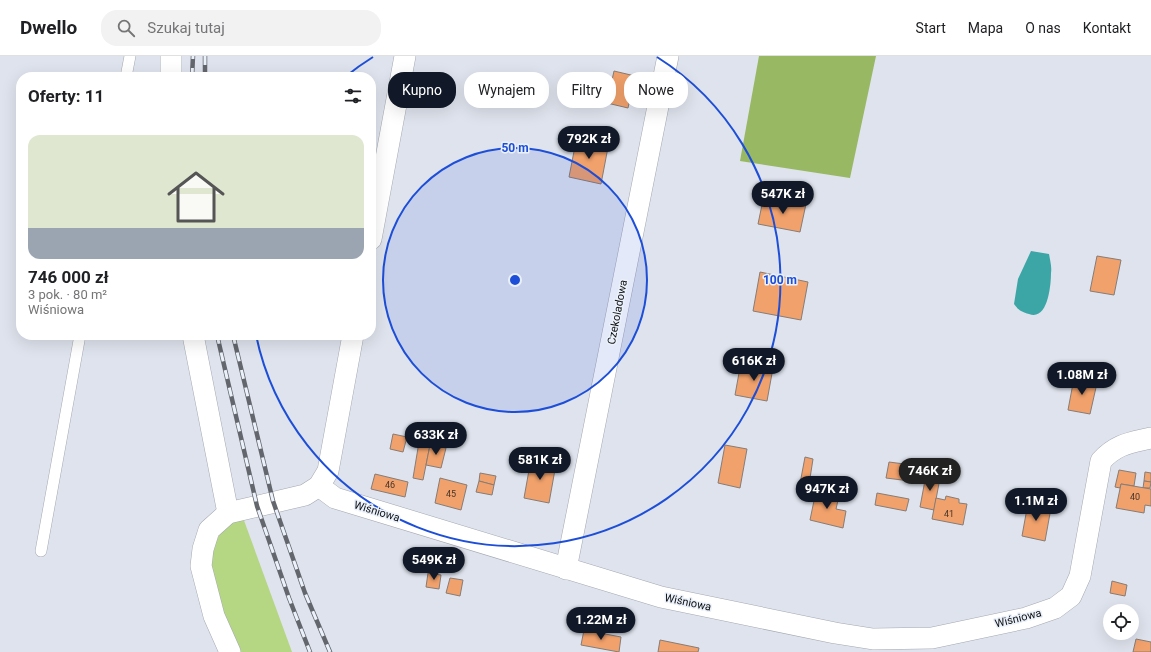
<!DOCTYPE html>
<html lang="pl">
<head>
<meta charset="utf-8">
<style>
	:root { --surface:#fff; --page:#f2f2f2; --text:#202124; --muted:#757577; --line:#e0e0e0; --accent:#111827 }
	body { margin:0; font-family:Roboto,sans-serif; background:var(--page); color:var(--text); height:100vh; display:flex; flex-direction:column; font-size:15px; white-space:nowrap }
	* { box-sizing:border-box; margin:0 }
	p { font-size:13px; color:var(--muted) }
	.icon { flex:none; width:22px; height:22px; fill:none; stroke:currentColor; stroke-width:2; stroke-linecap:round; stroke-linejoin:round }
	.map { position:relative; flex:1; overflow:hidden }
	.drawer { position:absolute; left:16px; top:16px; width:360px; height:268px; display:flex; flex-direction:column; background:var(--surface); border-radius:16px; box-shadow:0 4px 16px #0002 }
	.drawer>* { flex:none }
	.hud { position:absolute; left:388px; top:16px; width:380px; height:36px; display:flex; gap:8px }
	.tools { position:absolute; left:1103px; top:548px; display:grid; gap:8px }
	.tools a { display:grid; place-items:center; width:36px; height:36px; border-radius:50%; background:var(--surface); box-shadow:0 4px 16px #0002; font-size:20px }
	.price { position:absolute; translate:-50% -34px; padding:0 9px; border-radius:14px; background:var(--accent); color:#fff; font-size:13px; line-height:26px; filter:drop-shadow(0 1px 2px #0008) }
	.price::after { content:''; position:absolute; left:50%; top:24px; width:12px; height:9px; margin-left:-6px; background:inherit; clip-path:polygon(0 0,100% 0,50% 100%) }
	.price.current { background:#222; color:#fff }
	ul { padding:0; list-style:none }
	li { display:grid; align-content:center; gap:8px; height:212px; padding:0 12px }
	li span { display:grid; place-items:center; height:124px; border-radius:12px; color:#555 }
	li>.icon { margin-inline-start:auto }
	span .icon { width:72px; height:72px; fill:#fffc; stroke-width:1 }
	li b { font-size:17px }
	h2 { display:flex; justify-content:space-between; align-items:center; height:48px; padding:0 12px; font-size:17px }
	.tag { padding:0 14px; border-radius:16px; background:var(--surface); box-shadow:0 4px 16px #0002; font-size:14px; line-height:36px }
	.tag.current { background:var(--accent); color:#fff }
	header { display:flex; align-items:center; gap:24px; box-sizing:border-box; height:56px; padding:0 20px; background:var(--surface); border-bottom:1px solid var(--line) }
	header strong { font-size:19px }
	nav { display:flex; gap:22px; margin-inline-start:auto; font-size:14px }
	.search { width:280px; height:36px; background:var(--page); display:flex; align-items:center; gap:10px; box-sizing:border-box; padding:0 14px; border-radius:16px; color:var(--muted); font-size:15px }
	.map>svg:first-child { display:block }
</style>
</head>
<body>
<header>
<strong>Dwello</strong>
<div class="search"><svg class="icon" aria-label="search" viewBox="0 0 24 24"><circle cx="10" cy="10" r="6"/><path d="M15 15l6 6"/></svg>Szukaj tutaj</div>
<nav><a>Start</a><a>Mapa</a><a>O nas</a><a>Kontakt</a></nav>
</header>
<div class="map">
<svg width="1151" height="596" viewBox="0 0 1151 596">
	<rect width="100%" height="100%" fill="#dee3ed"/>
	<path fill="#b5d683" d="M242,459L292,596H238L213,537L209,508L213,491L222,474Z"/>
	<path fill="#98b863" d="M759,0H876L850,122L740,105Z"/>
	<path fill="#3ca6a7" d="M1031,195L1049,198C1050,204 1052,211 1051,217C1051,229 1048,265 1029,258C1022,256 1018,254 1014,248L1018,223Z"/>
	<g fill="#f1a16b" stroke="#867c77">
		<path d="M614,15L635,20L628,52L607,47Z"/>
		<path d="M577,80L609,86L601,128L569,121Z"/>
		<path d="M763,144L781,148V144L806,148L800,176L758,168Z"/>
		<path d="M1097,200L1121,204L1114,239L1090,235Z"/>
		<path d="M760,216L808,226L801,264L753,255Z"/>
		<path d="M741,306L773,312L767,345L735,339Z"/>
		<path d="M1074,322L1097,327L1090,358L1068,354Z"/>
		<path d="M393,378L407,381L403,396L390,393Z"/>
		<path d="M419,386L430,389L423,424L413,422Z"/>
		<path d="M430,389L446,392L441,412L426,409Z"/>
		<path d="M725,389L747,393L740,432L718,427Z"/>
		<path d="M805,401L813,403L808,435L799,433Z"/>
		<path d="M531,403L556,408L549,447L524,442Z"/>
		<path d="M889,406L912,409L910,425L886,422Z"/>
		<path d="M1119,414L1136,417L1134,430L1121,428L1120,432L1115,431Z"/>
		<path d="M1145,416L1151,417V426L1144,425Z"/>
		<path d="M480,417L496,420L494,429L479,425Z"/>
		<path d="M375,418L408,426L405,441L371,433Z"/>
		<path d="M926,419L940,422L934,454L920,451Z"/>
		<path d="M440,422L467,429L461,454L435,447Z"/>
		<path d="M479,425L494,429L492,439L476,436Z"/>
		<path d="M1144,425L1151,426L1150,432H1143Z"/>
		<path d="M1121,428L1151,433V450L1145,449L1144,457L1116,452Z"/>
		<path d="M816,435L839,440L836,453L846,455L843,472L810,464Z"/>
		<path d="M877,437L909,443L906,455L875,449Z"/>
		<path d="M946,440L959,443V447L967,448L963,469L932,463L936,442L945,444Z"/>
		<path d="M1028,447L1051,452L1045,485L1022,480Z"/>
		<path d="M428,517L441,519L439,533L426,531Z"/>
		<path d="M450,522L463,524L460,540L446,537Z"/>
		<path d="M1112,525L1127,529L1125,540L1110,537Z"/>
		<path d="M584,574L621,581L619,596L581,589Z"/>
		<path d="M1136,583L1151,586V596H1133Z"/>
		<path d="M660,584L699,592L698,596H658Z"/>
	</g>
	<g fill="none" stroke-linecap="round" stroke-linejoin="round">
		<g stroke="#a3a8b1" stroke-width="12">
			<g id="service">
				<path d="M126,21L130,0"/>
				<path d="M41,495L80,279"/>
			</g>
		</g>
		<g stroke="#a3a8b1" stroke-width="22">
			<g id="minor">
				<path d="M171,21V0"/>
				<path d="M371,183L405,0"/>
				<path d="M193,279L228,457"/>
				<path d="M319,430L335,442L661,541L835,577L873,583L932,582L1026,562L1055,552L1071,540L1080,520L1101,405C1116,388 1130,387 1151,382"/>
				<path d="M566,513L668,0"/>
				<path d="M230,596L214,560L201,510L203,493L209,474L228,457L305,439L319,430L328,415L353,279"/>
			</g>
		</g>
		<use href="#service" stroke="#fff" stroke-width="11"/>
		<use href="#minor" stroke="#fff" stroke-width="21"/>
		<g stroke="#63666c" stroke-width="4.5">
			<g id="rail">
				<path d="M205,0V21"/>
				<path d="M192,21L193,0"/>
				<path d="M217,279L257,450L289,542L310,596"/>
				<path d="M233,279L273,445L305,537L330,596"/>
			</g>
		</g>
		<use href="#rail" stroke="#ebf1fa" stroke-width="3" stroke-dasharray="9" stroke-linecap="butt"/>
	</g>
	<circle cx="515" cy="224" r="132" fill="#1d4ed8" fill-opacity=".12"/>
	<g fill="none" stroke="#1d4ed8" stroke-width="2">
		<circle cx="515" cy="224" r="132"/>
		<path d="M345 21A265 265 0 0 1 373 1M657 1A265 265 0 1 1 256 279"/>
	</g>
	<g text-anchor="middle" stroke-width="3" stroke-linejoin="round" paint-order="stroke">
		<g font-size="9" fill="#473429">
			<text x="390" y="432">46</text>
			<text x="451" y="441">45</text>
			<text x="1135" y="444">40</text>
			<text x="949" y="461">41</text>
		</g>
		<g font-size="11" fill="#0e1013" stroke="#ebf1fa">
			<text transform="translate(617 256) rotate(-79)" y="4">Czekoladowa</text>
			<text transform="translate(377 455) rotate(17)" y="4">Wiśniowa</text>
			<text transform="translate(688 546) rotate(12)" y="4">Wiśniowa</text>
			<text transform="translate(1018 562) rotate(-14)" y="4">Wiśniowa</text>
		</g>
	</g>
	<circle cx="515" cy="224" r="6" fill="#1d4ed8" stroke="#ebf1fa" stroke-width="2"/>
	<g font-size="12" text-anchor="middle" font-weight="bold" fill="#1d4ed8" stroke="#ebf1fa" stroke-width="3" stroke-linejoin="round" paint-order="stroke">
		<text x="515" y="96">50 m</text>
		<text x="780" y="228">100 m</text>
	</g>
</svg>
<div class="tools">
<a><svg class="icon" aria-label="locate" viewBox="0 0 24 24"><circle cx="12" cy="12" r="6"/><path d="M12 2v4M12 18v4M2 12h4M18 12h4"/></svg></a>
</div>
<b class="price" style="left:589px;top:104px">792K zł</b>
<b class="price" style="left:783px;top:159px">547K zł</b>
<b class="price" style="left:754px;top:326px">616K zł</b>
<b class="price" style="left:1082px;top:340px">1.08M zł</b>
<b class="price" style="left:436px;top:400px">633K zł</b>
<b class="price" style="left:540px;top:425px">581K zł</b>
<b class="price current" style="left:930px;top:436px">746K zł</b>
<b class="price" style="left:827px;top:454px">947K zł</b>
<b class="price" style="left:1036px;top:466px">1.1M zł</b>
<b class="price" style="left:434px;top:525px">549K zł</b>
<b class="price" style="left:601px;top:585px">1.22M zł</b>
<div class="hud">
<a class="tag current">Kupno</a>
<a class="tag">Wynajem</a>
<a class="tag">Filtry</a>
<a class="tag">Nowe</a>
</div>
<section class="drawer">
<h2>Oferty: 11<svg class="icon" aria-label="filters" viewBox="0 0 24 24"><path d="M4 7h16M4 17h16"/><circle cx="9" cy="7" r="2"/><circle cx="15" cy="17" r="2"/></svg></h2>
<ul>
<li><span style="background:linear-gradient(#dfe7d0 75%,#9aa5b1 0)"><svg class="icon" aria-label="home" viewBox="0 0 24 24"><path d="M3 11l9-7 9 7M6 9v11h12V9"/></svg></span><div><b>746 000 zł</b><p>3 pok. · 80 m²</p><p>Wiśniowa</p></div></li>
</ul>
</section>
</div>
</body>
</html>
